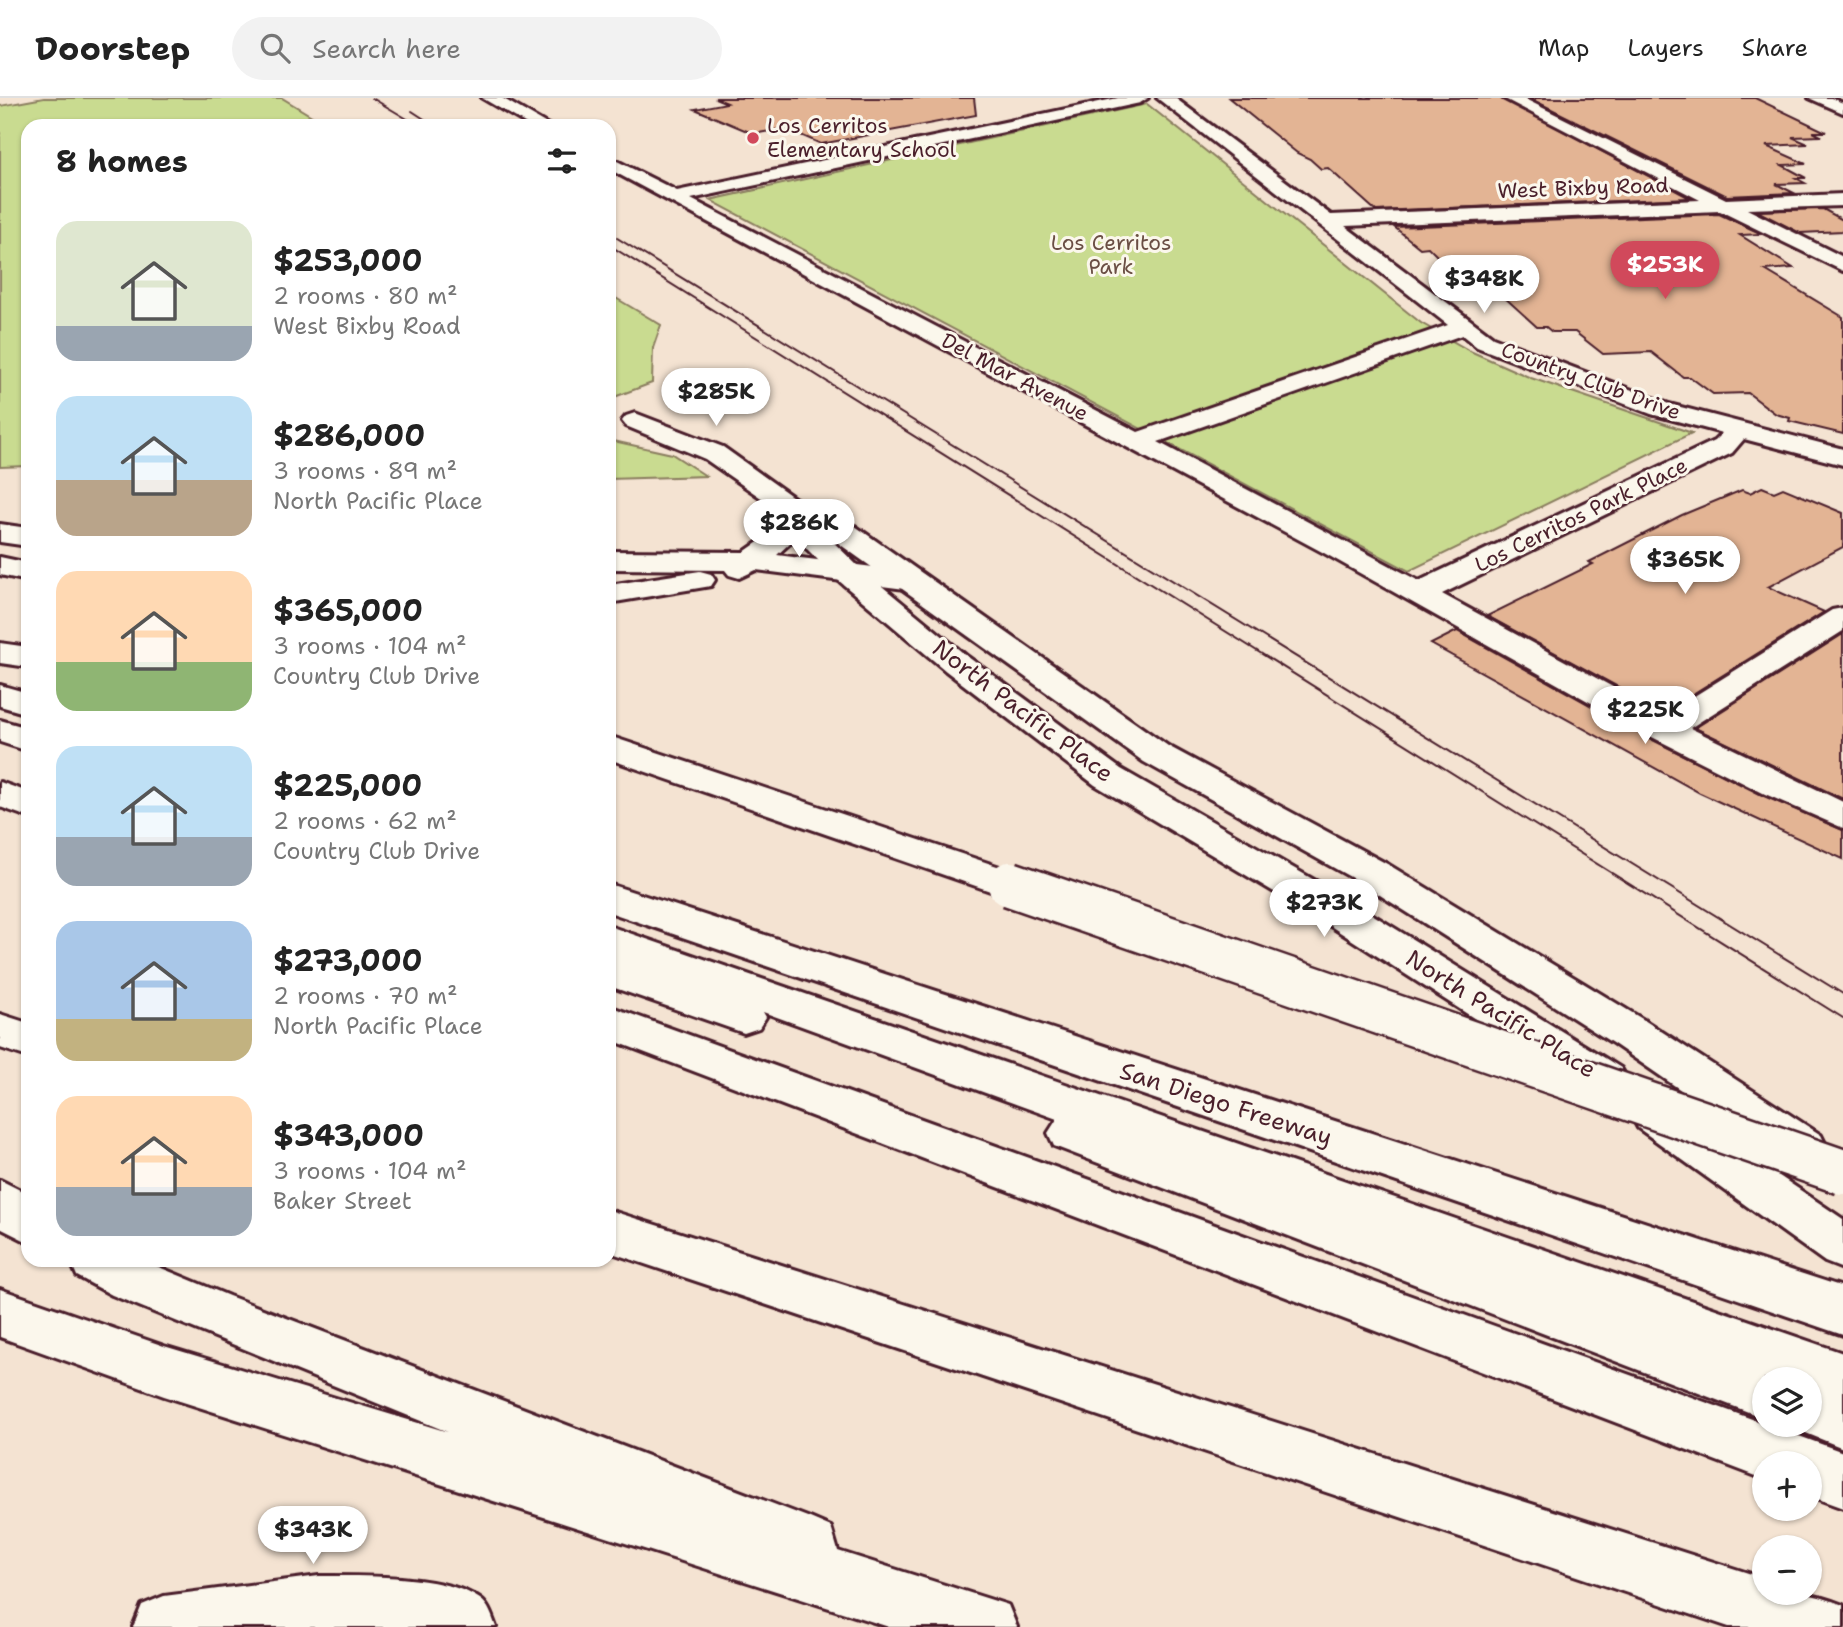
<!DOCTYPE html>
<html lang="en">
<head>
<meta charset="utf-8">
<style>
	:root { --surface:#fff; --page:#f2f2f2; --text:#222; --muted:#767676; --line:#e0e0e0; --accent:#d1495b }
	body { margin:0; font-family:"Shantell Sans",sans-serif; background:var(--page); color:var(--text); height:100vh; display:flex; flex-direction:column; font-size:26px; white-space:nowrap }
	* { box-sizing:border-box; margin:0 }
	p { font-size:23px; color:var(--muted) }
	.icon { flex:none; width:38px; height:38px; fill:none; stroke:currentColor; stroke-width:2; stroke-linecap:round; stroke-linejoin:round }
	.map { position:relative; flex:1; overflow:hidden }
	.drawer { position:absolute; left:21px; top:21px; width:595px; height:1148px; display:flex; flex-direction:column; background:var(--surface); border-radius:21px; box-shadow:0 2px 5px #0004 }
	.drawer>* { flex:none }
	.fabs { position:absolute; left:1752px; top:1269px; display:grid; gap:14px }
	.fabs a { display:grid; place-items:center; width:70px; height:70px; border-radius:50%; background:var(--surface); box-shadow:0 2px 5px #0004; font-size:35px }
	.price { position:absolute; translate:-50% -60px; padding:0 16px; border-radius:24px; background:#fff; color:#222; font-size:23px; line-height:46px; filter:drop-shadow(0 2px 4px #0008) }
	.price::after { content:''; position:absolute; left:50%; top:42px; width:21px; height:16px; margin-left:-10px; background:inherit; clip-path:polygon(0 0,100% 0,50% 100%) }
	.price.on { background:var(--accent); color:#fff }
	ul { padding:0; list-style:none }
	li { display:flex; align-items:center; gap:21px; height:175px; padding:0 35px }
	li span { display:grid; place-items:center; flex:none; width:196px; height:140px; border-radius:21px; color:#555 }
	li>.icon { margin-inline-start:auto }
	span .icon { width:84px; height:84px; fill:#fffc; stroke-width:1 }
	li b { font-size:30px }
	h2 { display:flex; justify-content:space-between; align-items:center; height:84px; padding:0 35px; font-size:30px }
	header { display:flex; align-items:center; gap:42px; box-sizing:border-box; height:98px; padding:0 35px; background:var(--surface); border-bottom:2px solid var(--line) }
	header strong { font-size:33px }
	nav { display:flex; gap:38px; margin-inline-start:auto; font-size:24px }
	.search { width:490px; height:63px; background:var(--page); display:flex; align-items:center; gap:18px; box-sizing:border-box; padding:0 24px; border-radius:38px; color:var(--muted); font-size:26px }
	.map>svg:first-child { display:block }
</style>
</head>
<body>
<header>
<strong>Doorstep</strong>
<div class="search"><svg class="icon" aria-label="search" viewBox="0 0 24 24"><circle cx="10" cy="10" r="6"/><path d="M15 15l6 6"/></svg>Search here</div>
<nav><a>Map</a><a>Layers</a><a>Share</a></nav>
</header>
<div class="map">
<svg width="1843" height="1529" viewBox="0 0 1843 1529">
	<rect width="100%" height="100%" fill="#f4e3d2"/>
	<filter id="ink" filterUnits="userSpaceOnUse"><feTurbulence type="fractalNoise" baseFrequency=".0143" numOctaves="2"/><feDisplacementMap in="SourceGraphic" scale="14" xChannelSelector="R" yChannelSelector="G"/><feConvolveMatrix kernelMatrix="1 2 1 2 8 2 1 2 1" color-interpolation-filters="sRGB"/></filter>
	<g filter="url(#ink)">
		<g fill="#c9db90" stroke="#8a7d5e" stroke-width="2">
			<path d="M44,0H282L328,28H28V368L0,369V8Z"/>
			<path d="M1147,6L1421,225L1470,253L1531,280L1692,335L1409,473L710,102Z"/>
			<path d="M609,196L661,227L653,250L652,285L609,301Z"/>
			<path d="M609,342L672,356L706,378L609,381Z"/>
		</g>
		<g fill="#e3b494" stroke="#4a1f2b" stroke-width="2">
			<path d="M715,0H974L976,17L821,46L785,30L754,36L695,11L727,5Z"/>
			<path d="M1229,0H1501L1690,100L1376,113L1328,70L1321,71L1310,61L1297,55Z"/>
			<path d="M1529,0H1755L1826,34H1813L1821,38L1792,39L1808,46L1766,48L1806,66L1782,67L1806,80H1796L1805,85L1776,86L1794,95L1727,98Z"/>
			<path d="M1823,111L1843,122V133L1800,135L1757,113Z"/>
			<path d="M1719,116L1762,136L1740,137L1793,170L1765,172L1843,219V336L1789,323L1790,320L1776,316L1748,295L1713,296L1690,279H1683L1651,254L1603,256L1575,234H1552L1546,229H1537L1502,197L1494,198L1461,169L1451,163L1443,164L1428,149L1420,150L1394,129Z"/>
			<path d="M1762,389L1774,394L1783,390L1843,415V449L1768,489L1824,514L1664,614L1487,518L1593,466L1589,464L1682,417L1742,392L1750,395Z"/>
			<path d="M1457,533L1651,641L1764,698L1843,732V761L1700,695L1431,546Z"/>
			<path d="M1843,536V701L1695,630Z"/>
		</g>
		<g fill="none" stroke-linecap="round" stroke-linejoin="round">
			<g stroke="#4a1f2b" stroke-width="6">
				<g id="minor">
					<path d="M482,0H502L550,28H530Z"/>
					<path d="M1118,0H1148L1140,5L691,101L1138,334L1448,227L1157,0H1175L1331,117L1700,102L1503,0H1523L1726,101L1843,96V108L1747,111L1843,159V173L1720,113L1345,128L1493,239L1669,306L1843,351V367L1744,341L1732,355L1442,496L1664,617L1832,512L1843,510V533L1690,630L1843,704V730L1765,696L1652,639L1324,455L609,71V59L677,93ZM1462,237L1477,249L1651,316L1722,335L1714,343L1419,483L1158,344Z"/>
					<path d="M1809,0H1831L1843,5V15Z"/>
					<path d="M635,315L723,349L807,409L803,415H783L705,361L626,328L622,323L626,318Z"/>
					<path d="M319,1478C361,1478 445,1476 480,1501C489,1507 492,1519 496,1529H133L142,1507L164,1498Z"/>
				</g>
			</g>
			<g stroke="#4a1f2b" stroke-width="6">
				<g id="major">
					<path d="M793,401L855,428L1168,648L1389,767L1644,922L1821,1037L1828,1051L1821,1065L1804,1070L1787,1065L1614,946L1361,785L1144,664L824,435L860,470L968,559L1121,671L1349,802L1621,970L1628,982L1621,994L1605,1000L1589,994L1321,822L1095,687L946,573L838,482L806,450L779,409L783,403Z"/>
					<path d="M1654,999L1670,1004L1843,1121V1171L1825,1164L1638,1030L1631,1017L1638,1004Z"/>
				</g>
			</g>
			<g stroke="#4a1f2b" stroke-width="6">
				<g id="highway">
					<path d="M793,401L803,403L807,409L790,445L777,457L913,474L924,477L928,483L924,489L913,492L756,472L739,480L729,477L725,472L609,471V453L744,454L764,440L783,403Z"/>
					<path d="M0,426L28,430V448L0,444Z"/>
					<path d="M0,459L28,465V483L0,477Z"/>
					<path d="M700,473L711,476L715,482L711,488L609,505V487Z"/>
					<path d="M0,545L28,549V569L0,565Z"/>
					<path d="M0,587L28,595V616L0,608Z"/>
					<path d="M0,622L28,630V653L0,644Z"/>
					<path d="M609,638L1024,777L1030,786L1024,795L1010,799L996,795L609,661Z"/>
					<path d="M0,684L28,694V719L0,709Z"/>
					<path d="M609,786L1843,1189V1237L609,814Z"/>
					<path d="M609,828L1843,1255V1350L1791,1329L1810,1326V1281H1764V1320L1054,1048L1048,1035L1057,1021L763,914L766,919L759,930L744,935L609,888Z"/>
					<path d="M609,908L1843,1354V1410L1810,1398V1365H1764V1381L609,941Z"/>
					<path d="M0,916L28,925V959L0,950Z"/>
					<path d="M0,1082L28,1096V1144L0,1130Z"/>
					<path d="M609,1112L1764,1480V1494C1796,1494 1813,1495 1843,1507V1529H1729L609,1154Z"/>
					<path d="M70,1162H142L229,1198L810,1420L831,1429L838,1453L1008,1507L1017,1529H889L164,1298L0,1239V1191L164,1248L448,1334L112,1197L77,1178Z"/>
				</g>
			</g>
			<use href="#minor" fill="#fbf7ec" fill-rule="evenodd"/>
			<use href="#major" fill="#fbf7ec" fill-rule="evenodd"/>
			<use href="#highway" fill="#fbf7ec" fill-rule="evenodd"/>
			<g stroke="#4a1f2b" stroke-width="2">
				<path d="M372,0L419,28"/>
				<path d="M412,13L435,28"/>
				<path d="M609,135L1843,896"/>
				<path d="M609,147L1843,920"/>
			</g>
			<g stroke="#4a1f2b" stroke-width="49" stroke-linecap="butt">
				<path id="highway-bridge" d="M1010,786L1843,1074"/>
			</g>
			<use href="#highway-bridge" stroke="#fbf7ec" stroke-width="44"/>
		</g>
	</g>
	<circle fill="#d1495b" stroke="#fbf7ec" stroke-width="2.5" cx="753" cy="40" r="7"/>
	<g text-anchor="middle" stroke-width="6" stroke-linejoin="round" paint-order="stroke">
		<g font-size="21" fill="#4a1f2b" stroke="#fbf7ec" text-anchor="start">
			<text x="767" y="35">Los Cerritos<tspan x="767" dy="24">Elementary School</tspan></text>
		</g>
		<g font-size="21" fill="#4a1f2b" stroke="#fbf7ec">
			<text transform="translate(1583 90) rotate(-2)" y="7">West Bixby Road</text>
			<text transform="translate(1015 279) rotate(28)" y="7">Del Mar Avenue</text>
			<text transform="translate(1591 283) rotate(20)" y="7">Country Club Drive</text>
			<text transform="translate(1581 417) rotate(-26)" y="7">Los Cerritos Park Place</text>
		</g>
		<g font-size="21" fill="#6a4e44" stroke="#fbf7ec">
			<text x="1111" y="152">Los Cerritos<tspan x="1111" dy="24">Park</tspan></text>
		</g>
		<g font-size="24" fill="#4a1f2b" stroke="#fbf7ec">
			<text transform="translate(1023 613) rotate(37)" y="8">North Pacific Place</text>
			<text transform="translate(1501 916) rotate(32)" y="8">North Pacific Place</text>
			<text transform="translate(1226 1006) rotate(18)" y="8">San Diego Freeway</text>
		</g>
	</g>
</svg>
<div class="fabs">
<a><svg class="icon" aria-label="layers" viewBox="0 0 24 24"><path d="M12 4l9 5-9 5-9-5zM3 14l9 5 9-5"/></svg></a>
<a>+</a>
<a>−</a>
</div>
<b class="price on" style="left:1665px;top:203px">$253K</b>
<b class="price" style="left:1484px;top:217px">$348K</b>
<b class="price" style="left:716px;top:330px">$285K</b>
<b class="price" style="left:799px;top:461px">$286K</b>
<b class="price" style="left:1685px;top:498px">$365K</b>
<b class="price" style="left:1645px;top:648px">$225K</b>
<b class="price" style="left:1324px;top:841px">$273K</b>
<b class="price" style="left:313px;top:1468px">$343K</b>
<section class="drawer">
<h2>8 homes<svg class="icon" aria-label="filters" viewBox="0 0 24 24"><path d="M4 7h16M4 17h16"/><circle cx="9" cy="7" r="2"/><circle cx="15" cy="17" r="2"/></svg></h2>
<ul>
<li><span style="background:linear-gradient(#dfe7d0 75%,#9aa5b1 0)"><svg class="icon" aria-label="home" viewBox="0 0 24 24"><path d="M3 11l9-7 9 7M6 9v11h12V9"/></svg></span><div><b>$253,000</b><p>2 rooms · 80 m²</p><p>West Bixby Road</p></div></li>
<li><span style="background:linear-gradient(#bfe0f5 60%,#b9a48a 0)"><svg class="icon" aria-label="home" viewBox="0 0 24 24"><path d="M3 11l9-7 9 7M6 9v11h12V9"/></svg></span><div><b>$286,000</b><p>3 rooms · 89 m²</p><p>North Pacific Place</p></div></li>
<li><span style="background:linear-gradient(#ffd9b3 65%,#8fb573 0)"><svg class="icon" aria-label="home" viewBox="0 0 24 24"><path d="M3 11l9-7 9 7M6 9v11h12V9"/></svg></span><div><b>$365,000</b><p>3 rooms · 104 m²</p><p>Country Club Drive</p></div></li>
<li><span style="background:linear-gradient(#bfe0f5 65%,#9aa5b1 0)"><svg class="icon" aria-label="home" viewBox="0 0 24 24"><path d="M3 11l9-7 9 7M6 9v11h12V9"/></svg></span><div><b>$225,000</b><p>2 rooms · 62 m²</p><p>Country Club Drive</p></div></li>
<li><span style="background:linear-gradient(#a9c7e8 70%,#c2b280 0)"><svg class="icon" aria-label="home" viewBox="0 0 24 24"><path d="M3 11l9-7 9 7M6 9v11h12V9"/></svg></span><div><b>$273,000</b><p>2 rooms · 70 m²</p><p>North Pacific Place</p></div></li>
<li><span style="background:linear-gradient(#ffd9b3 65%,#9aa5b1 0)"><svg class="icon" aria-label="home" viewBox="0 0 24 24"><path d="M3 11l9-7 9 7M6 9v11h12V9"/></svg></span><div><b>$343,000</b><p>3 rooms · 104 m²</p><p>Baker Street</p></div></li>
</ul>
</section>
</div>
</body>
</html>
